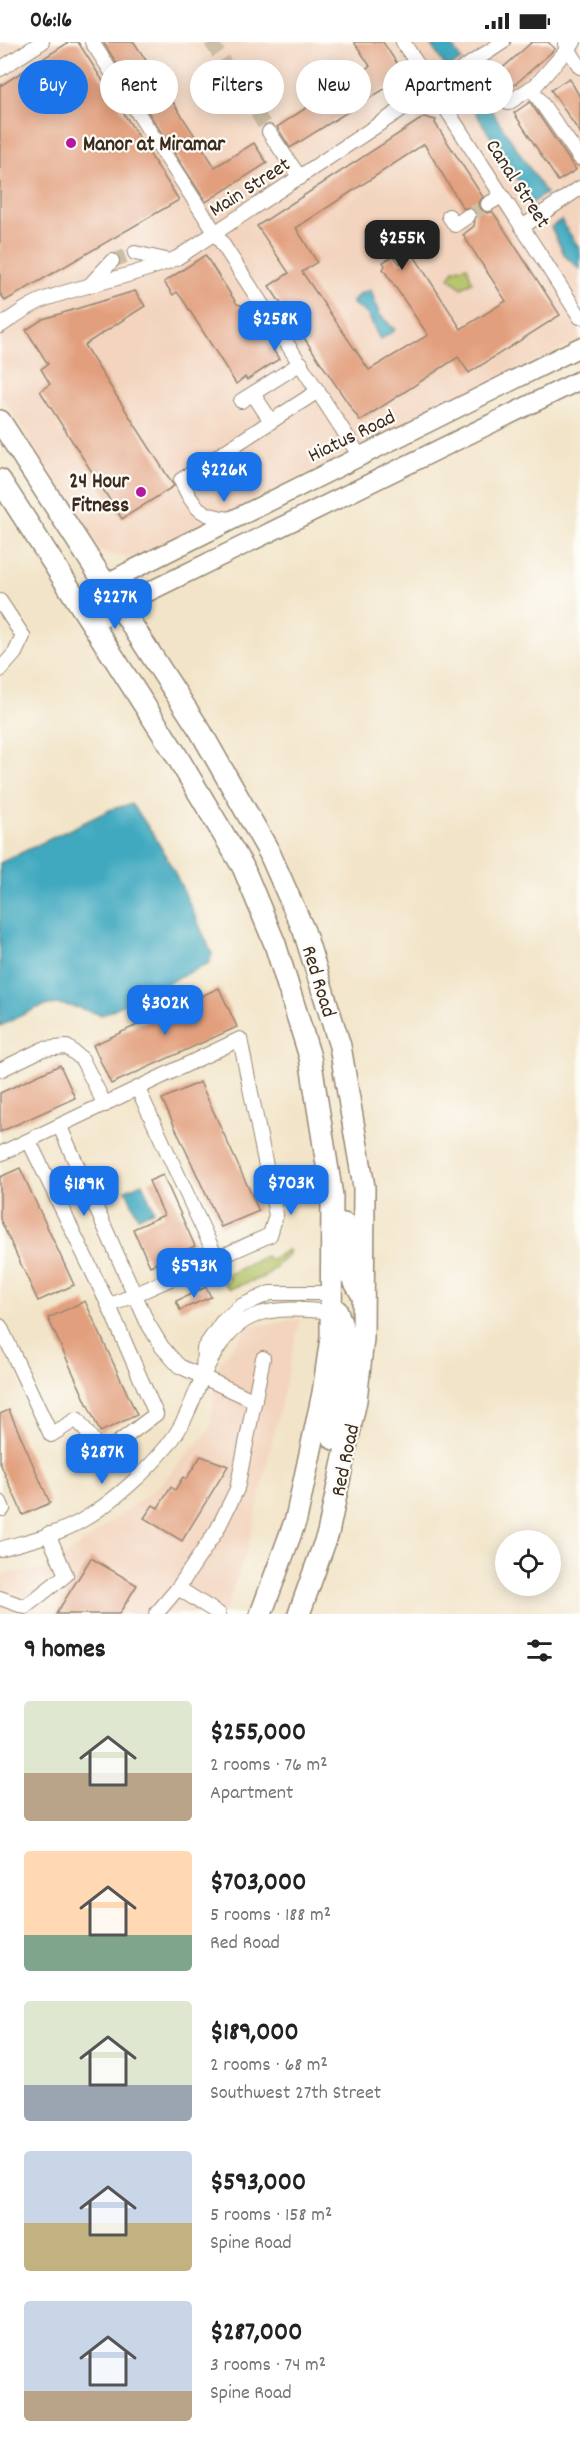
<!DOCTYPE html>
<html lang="en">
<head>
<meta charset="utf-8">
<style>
	:root { --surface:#fff; --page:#f2f2f2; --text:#222; --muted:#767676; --accent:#1a73e8 }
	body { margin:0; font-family:Dekko,sans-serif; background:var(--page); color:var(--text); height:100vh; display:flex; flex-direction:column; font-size:22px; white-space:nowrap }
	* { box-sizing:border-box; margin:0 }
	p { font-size:20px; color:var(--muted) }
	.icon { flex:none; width:33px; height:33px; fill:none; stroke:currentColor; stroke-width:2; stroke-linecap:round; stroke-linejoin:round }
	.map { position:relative; height:1572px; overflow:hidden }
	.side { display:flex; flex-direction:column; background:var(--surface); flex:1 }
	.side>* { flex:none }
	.top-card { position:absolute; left:18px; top:18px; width:544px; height:54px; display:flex; gap:12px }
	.fabs { position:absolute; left:495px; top:1488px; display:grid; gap:12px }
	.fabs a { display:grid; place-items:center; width:66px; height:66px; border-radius:50%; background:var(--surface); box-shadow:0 3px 15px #0003; font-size:30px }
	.price { position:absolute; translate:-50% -51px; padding:0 14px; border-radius:12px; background:var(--accent); color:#fff; font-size:20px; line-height:39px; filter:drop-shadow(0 2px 3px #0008) }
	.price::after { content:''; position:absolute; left:50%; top:36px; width:18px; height:14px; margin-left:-9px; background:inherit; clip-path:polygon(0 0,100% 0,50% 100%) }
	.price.on { background:#222; color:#fff }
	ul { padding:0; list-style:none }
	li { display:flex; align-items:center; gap:18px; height:150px; padding:0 24px }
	li span { display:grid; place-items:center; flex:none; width:168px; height:120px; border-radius:6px; color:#555 }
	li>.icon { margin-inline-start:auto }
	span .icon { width:72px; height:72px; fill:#fffc; stroke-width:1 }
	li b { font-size:26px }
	h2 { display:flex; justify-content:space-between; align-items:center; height:72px; padding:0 24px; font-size:26px }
	.tag { padding:0 21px; border-radius:27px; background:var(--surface); box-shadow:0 3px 15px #0003; font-size:21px; line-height:54px }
	.tag.on { background:var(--accent); color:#fff }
	.status { display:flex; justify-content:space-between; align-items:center; height:42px; padding:0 30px; background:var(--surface); direction:ltr }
	.status svg { height:16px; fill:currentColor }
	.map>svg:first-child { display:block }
</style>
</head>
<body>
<div class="status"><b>06:16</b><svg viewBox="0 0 49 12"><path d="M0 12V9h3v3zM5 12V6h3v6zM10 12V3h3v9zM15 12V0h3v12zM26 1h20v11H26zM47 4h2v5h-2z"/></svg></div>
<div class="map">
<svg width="580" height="1572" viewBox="0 0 580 1572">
	<rect width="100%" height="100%" fill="#fdfcf7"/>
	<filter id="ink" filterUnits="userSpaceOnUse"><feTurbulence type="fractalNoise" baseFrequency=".0167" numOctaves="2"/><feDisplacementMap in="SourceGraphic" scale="12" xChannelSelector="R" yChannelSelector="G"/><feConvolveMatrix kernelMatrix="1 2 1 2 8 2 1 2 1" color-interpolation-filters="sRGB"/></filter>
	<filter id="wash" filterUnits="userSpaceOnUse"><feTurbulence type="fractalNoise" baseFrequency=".008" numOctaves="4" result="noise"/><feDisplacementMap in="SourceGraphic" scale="24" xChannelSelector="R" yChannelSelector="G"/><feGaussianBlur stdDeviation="1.35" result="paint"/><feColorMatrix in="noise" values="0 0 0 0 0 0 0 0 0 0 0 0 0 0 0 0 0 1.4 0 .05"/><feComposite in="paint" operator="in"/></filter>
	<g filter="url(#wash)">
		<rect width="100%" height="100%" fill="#f2e4c8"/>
		<g fill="#f3d4be">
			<path d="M0,0H580V298L133,517L101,510L0,352Z"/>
			<path d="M300,1277L249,1502L224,1572H0V1532L49,1526L158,1445L210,1387L219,1322L249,1285Z"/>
		</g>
		<g fill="#b0bf61" stroke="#767440" stroke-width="1.5">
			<path d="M467,224L472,240L462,246L449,236L454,228Z"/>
			<path d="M288,1208L289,1212L266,1234L230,1247L223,1241L229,1238L227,1233L266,1214L270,1218Z"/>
		</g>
		<g fill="#3fa9bf" stroke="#3d6a6e" stroke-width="1.5">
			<path d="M429,0H450L461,18L447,27Z"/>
			<path d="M472,39L546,151L532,161L461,47Z"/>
			<path d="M561,178L580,208V227L565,214L551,185Z"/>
			<path d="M371,248L379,272L395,288L380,298L368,273L352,261L359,252Z"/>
			<path d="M131,762C167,805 189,861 212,912L209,921L102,973C48,956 50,959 0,984V821L112,767Z"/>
			<path d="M142,1141L154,1168L138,1175L126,1148Z"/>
		</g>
		<g id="blocks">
			<g fill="#e29f7d" fill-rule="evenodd">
				<path d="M69,0H78L179,158L5,259L0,251V44Z"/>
				<path d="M103,0H134L215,125L254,101L267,121L206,160Z"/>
				<path d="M354,0H383L400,26L404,27L401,40L397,39L290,106L277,85L370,24Z"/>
				<path d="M532,0H548L555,7L503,53L489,38Z"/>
				<path d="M569,36L580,55V91L551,48Z"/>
				<path d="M530,60L576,128L558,139L514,71Z"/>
				<path d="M424,75L436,78L435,81L483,155L479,161L481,167L487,171L493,170L560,273L469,331L458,315L360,379L269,244L289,231L257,184ZM424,102L463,166H471L476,169L474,184L463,193L506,259L461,287L413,212L400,222L394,214L383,220L385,224L383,227L428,293L369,328L302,230L317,220L296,186Z"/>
				<path d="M205,213L237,262L245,264L279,317L247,338L245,335L236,342L183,258L177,250L173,253L164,240Z"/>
				<path d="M135,249L145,264L84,303L174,444L122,477L40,349L50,342L41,327L48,322L26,288L43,277Z"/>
				<path d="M219,946L237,985L111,1042L93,1003Z"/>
				<path d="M60,1023L75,1056L0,1090V1051Z"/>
				<path d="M200,1040L259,1169L221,1185L162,1057Z"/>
				<path d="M20,1126L74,1243L38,1259L0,1177V1135Z"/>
				<path d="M163,1133L195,1204L150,1224L133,1187L164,1173L149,1139Z"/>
				<path d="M206,1245L211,1255L180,1268L176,1259Z"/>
				<path d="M85,1259L137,1373L100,1390L48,1276Z"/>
				<path d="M9,1368L50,1461L23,1473L0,1421V1372Z"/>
				<path d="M201,1414L228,1424L182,1499L144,1476L153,1463L158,1466L171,1445L175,1448L183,1435L186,1437Z"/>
				<path d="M91,1516L137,1543L119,1572H56Z"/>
			</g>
		</g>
	</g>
	<g filter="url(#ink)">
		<use href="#blocks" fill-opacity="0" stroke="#968773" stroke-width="1.5"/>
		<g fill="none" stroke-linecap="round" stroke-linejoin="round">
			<g stroke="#cdbfa6" stroke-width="14" stroke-dasharray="14 7" stroke-linecap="butt">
				<path d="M211,0L269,90"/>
				<path d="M468,174L488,162"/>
				<path d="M112,219L135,211"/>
			</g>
			<g stroke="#968773" stroke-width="16">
				<g id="minor">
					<path d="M92,0L359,413"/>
					<path d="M403,0L580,275"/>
					<path d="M565,2L580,25"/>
					<path d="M0,27L42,0"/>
					<path d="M531,46L580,116"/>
					<path d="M508,61L536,43L574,0"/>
					<path d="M269,90L300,136"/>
					<path d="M488,162L502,154"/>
					<path d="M449,174L455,183L468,174"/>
					<path d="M522,185L580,146"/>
					<path d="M135,211L170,219"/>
					<path d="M89,244L112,219"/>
					<path d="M0,284C15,274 30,262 48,256C91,241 136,234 177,216L503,0"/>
					<path d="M253,352L271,379"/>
					<path d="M241,359L301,321"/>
					<path d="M232,477C201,475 193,466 181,438L318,349"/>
					<path d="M0,559L23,594L15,611L0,628"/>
					<path d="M0,1028L43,1007L67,1005L82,1017L105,1063"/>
					<path d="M138,1047L217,1217"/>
					<path d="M60,1085L147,1280L162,1305L179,1324L255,1359"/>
					<path d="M0,1112L240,997L276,1173L270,1193L109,1264L29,1099"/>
					<path d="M0,1284L51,1393L77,1377L103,1412L156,1372L109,1264"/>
					<path d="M203,1332L204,1306L222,1280L241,1264L270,1251H331"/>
					<path d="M0,1460L3,1467"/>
					<path d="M0,1507C28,1499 61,1492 86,1476C115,1458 146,1430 168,1403C185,1382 192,1359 203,1334C233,1267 264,1263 331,1270"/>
					<path d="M178,1546L219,1572"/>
					<path d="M0,1556L25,1565L66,1533L48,1492"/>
					<path d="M156,1572L178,1546L217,1488L237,1447L263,1316"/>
				</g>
			</g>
			<g stroke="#968773" stroke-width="21">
				<g id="major">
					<path d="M78,557L128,530L580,305"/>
					<path d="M93,581L140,554L580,338"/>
				</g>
			</g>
			<g stroke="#968773" stroke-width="24">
				<g id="highway">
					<path d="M0,379L201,690L269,810L304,889L340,1004L364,1145L363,1297L356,1358L328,1491L299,1572"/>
					<path d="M0,438L175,711L243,825L275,902L310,1015L332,1154L331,1296L323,1351L296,1477L261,1572"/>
					<path d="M344,1182L347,1227L363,1254"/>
					<path d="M334,1397L348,1302L337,1269"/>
				</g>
			</g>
			<use href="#minor" stroke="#fff" stroke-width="14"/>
			<use href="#major" stroke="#fff" stroke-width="18"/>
			<use href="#highway" stroke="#fff" stroke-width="21"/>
		</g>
	</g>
	<g fill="#b5179e" stroke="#fdfcf7" stroke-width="2">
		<circle cx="71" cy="101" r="6"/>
		<circle cx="141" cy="450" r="6"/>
	</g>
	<g text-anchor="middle" stroke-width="4.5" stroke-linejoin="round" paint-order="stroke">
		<g font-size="21" font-weight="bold" fill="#3b2a1e" stroke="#fdfcf7" text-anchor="start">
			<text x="83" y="108">Manor at Miramar</text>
			<text x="129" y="445" text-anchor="end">24 Hour<tspan x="129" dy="24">Fitness</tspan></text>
		</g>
		<g font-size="21" fill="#3b2a1e" stroke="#fdfcf7">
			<text transform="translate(519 141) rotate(57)" y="7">Canal Street</text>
			<text transform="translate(249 144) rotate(-33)" y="7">Main Street</text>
			<text transform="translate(351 393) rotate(-26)" y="7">Hiatus Road</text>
			<text transform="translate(320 939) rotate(73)" y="7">Red Road</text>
			<text transform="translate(344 1418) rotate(-78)" y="7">Red Road</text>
		</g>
	</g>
</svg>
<div class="fabs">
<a><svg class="icon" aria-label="locate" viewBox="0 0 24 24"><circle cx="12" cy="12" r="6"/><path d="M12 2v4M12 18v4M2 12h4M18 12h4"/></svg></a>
</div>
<b class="price on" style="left:402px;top:229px">$255K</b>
<b class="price" style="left:275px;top:310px">$258K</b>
<b class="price" style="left:224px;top:461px">$226K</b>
<b class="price" style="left:115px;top:588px">$227K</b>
<b class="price" style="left:165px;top:994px">$302K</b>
<b class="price" style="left:291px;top:1174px">$703K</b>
<b class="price" style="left:84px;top:1175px">$189K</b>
<b class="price" style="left:194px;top:1257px">$593K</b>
<b class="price" style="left:102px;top:1443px">$287K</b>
<div class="top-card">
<a class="tag on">Buy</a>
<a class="tag">Rent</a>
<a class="tag">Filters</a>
<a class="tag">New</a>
<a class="tag">Apartment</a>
</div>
</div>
<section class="side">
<h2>9 homes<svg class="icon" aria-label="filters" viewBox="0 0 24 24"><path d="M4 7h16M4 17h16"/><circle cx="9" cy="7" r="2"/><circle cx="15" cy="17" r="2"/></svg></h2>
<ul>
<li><span style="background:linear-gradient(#dfe7d0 60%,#b9a48a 0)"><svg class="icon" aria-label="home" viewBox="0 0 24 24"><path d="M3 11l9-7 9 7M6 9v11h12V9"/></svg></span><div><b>$255,000</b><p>2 rooms · 76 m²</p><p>Apartment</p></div></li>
<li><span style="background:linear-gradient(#ffd9b3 70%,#7fa58c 0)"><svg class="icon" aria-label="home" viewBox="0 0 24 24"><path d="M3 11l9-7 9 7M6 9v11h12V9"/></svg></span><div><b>$703,000</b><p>5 rooms · 188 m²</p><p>Red Road</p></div></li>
<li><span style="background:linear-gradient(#dfe7d0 70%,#9aa5b1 0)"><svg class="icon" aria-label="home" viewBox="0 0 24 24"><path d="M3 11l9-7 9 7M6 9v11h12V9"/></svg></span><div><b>$189,000</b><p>2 rooms · 68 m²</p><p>Southwest 27th Street</p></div></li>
<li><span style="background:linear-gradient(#c9d6e8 60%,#c2b280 0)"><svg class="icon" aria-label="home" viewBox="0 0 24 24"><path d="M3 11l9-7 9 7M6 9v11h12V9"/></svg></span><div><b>$593,000</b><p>5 rooms · 158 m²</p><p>Spine Road</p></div></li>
<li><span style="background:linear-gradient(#c9d6e8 75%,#b9a48a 0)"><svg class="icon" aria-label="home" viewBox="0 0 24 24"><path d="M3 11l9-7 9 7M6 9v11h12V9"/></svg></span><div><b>$287,000</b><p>3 rooms · 74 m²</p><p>Spine Road</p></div></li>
</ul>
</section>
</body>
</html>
